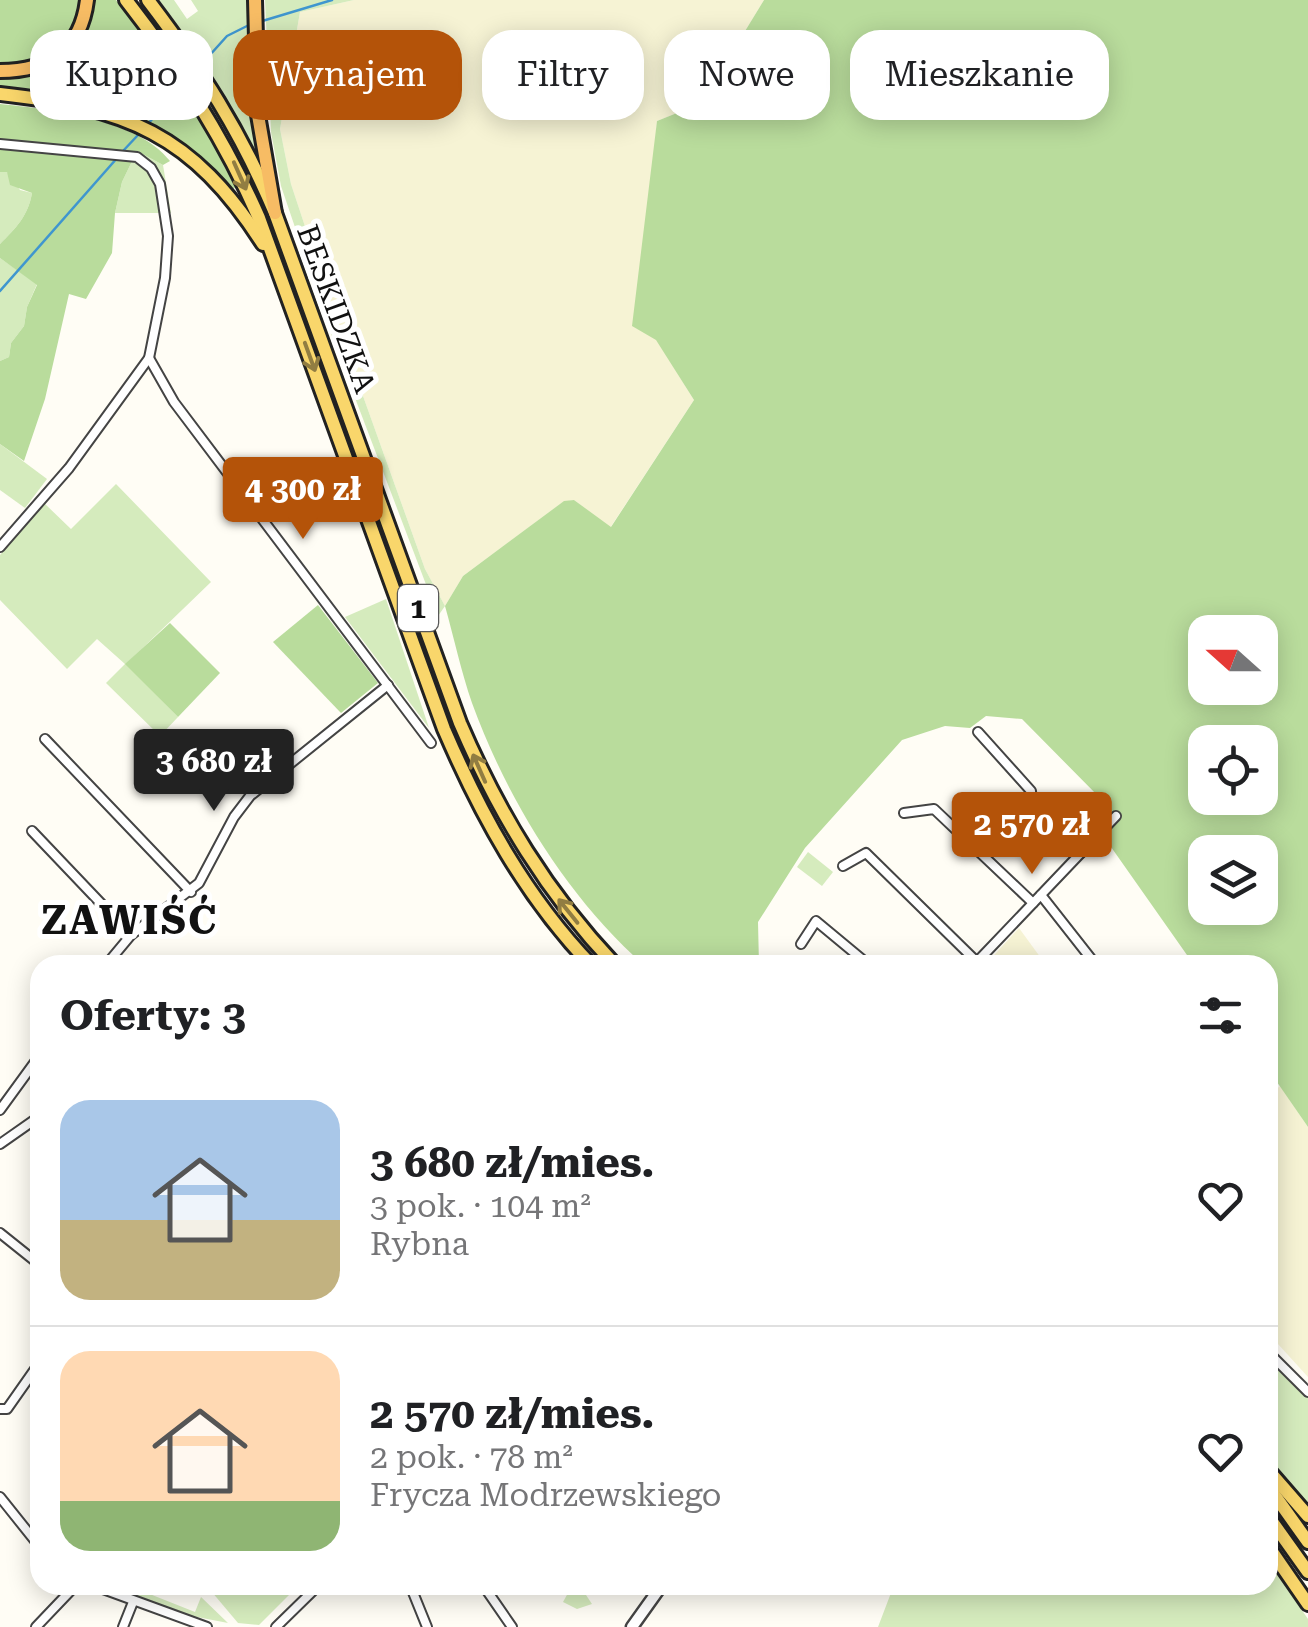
<!DOCTYPE html>
<html lang="pl">
<head>
<meta charset="utf-8">
<style>
	:root { --surface:#fff; --page:#f2f2f2; --text:#202124; --muted:#757577; --line:#e0e0e0; --accent:#b45309 }
	body { margin:0; font-family:"Roboto Serif",serif; background:var(--page); color:var(--text); height:100vh; display:flex; flex-direction:column; font-size:38px; white-space:nowrap }
	* { box-sizing:border-box; margin:0 }
	p { font-size:32px; color:var(--muted) }
	.icon { flex:none; width:55px; height:55px; fill:none; stroke:currentColor; stroke-width:2; stroke-linecap:round; stroke-linejoin:round }
	.map { position:relative; flex:1; overflow:hidden }
	.panel { position:absolute; left:30px; top:955px; width:1248px; height:640px; display:flex; flex-direction:column; background:var(--surface); border-radius:30px; box-shadow:0 5px 25px #0003 }
	.panel>* { flex:none }
	.guide { position:absolute; left:30px; top:30px; width:1250px; height:90px; display:flex; gap:20px }
	.needle { width:65px; rotate:291deg }
	.fabs { position:absolute; left:1188px; top:615px; display:grid; gap:20px }
	.fabs a { display:grid; place-items:center; width:90px; height:90px; border-radius:20px; background:var(--surface); box-shadow:0 5px 25px #0003; font-size:50px }
	.price { position:absolute; translate:-50% -85px; padding:0 22px; border-radius:10px; background:var(--accent); color:#fff; font-size:32px; line-height:65px; filter:drop-shadow(0 2px 5px #0008) }
	.price::after { content:''; position:absolute; left:50%; top:60px; width:30px; height:22px; margin-left:-15px; background:inherit; clip-path:polygon(0 0,100% 0,50% 100%) }
	.price.active { background:#222; color:#fff }
	ul { padding:0; list-style:none }
	li { display:flex; align-items:center; gap:30px; height:250px; padding:0 30px }
	li+li { border-top:2px solid var(--line) }
	li span { display:grid; place-items:center; flex:none; width:280px; height:200px; border-radius:30px; color:#555 }
	li>.icon { margin-inline-start:auto }
	span .icon { width:120px; height:120px; fill:#fffc; stroke-width:1 }
	li b { font-size:42px }
	h2 { display:flex; justify-content:space-between; align-items:center; height:120px; padding:0 30px; font-size:42px }
	.tag { padding:0 35px; border-radius:30px; background:var(--surface); box-shadow:0 5px 25px #0003; font-size:35px; line-height:90px }
	.tag.active { background:var(--accent); color:#fff }
	.map>svg:first-child { display:block }
</style>
</head>
<body>
<div class="map">
<svg width="1308" height="1627" viewBox="0 0 1308 1627">
	<rect width="100%" height="100%" fill="#fffdf5"/>
	<g fill="#f6f3d4">
		<path d="M354,0H764L742,36L739,88L657,121L653,171L656,339L694,400L610,528L574,500L563,502L463,576L445,606L425,569L339,329L291,184L280,129L300,12Z"/>
		<path d="M1019,928L1046,965H985Z"/>
		<path d="M1280,1086L1308,1127V1377L1268,1333V1097Z"/>
	</g>
	<g fill="#d5ebbd">
		<path d="M159,0H174L187,19L198,11L191,0H252L251,57L239,73V99L252,116L258,146L255,151L207,66Z"/>
		<path d="M265,0H354L300,12L280,129L291,184L339,329L425,569L445,606L438,616L336,348L281,186L271,132Z"/>
		<path d="M137,151L163,165L171,213H115L122,182Z"/>
		<path d="M0,172H7L20,190L32,193C28,216 16,228 0,244Z"/>
		<path d="M0,258L37,284L27,307L24,326L11,343L9,357L0,361Z"/>
		<path d="M0,444L47,479L25,508L0,490Z"/>
		<path d="M116,484L211,582L126,664L178,717L160,736L106,683L125,664L97,639L67,669L0,600V555L44,503L71,529Z"/>
		<path d="M386,599L429,728L345,617Z"/>
		<path d="M808,852L833,872L822,886L797,867Z"/>
		<path d="M1268,1359L1308,1397V1509L1268,1455Z"/>
		<path d="M1268,1561L1308,1619V1627H878L894,1585H1268Z"/>
		<path d="M109,1585H127L195,1612L201,1597L228,1623L192,1616Z"/>
		<path d="M206,1585H299L259,1625L238,1623Z"/>
		<path d="M580,1586L592,1604L577,1609L563,1602L568,1593Z"/>
	</g>
	<g fill="#b9dc9c" fill-rule="evenodd">
		<path d="M0,0H80C81,10 78,15 75,24C60,59 34,63 0,66Z"/>
		<path d="M91,0H116C163,58 205,117 238,184L232,191C156,114 105,100 0,90V74C66,74 65,53 91,0Z"/>
		<path d="M764,0H1308V1127L1268,1069V965H1194L1104,837L1100,798L1022,719L986,716L970,728L945,726L902,740L805,848L758,922L759,965H644C567,897 507,799 472,703C461,671 454,638 445,606L463,576L564,501L574,500L611,527L694,400L656,340L632,326L657,121L739,88L742,36ZM1205,632H1260V688H1205ZM1205,742H1260V798H1205ZM1205,852H1260V908H1205Z"/>
		<path d="M0,104C49,109 138,119 170,161L163,165L137,151L122,182L115,213L112,253L86,299L69,294L45,399L24,461L0,444V361L9,357L11,343L24,326L27,307L37,285L0,258V244C16,228 28,216 32,193L10,185L7,172H0Z"/>
		<path d="M318,605L378,683L341,713L273,642Z"/>
		<path d="M170,623L220,673L178,717L125,664Z"/>
	</g>
	<g fill="none" stroke-linecap="round" stroke-linejoin="round">
		<g stroke="#3f96cf" stroke-width="2.5">
			<path d="M259,22L332,0"/>
			<path d="M200,66L227,36L251,24"/>
			<path d="M147,125L181,86"/>
			<path d="M123,151L138,135"/>
			<path d="M0,291L118,157"/>
		</g>
		<g stroke="#444" stroke-width="12">
			<g id="minor">
				<path d="M0,144L137,157L151,168L160,184L168,236L165,278L149,358L69,468L0,547"/>
				<path d="M149,358L174,402L431,743"/>
				<path d="M978,732L1031,791L1032,803L1081,853"/>
				<path d="M45,739L191,892"/>
				<path d="M904,813L934,809L1033,903"/>
				<path d="M32,831L131,935"/>
				<path d="M843,866L866,853L977,962"/>
				<path d="M1041,895L1096,965"/>
				<path d="M801,944L816,921L869,965"/>
				<path d="M106,965L131,935L199,883L234,817L250,796L388,685"/>
				<path d="M974,965L1116,816"/>
				<path d="M0,1110L40,1055"/>
				<path d="M0,1144L40,1116"/>
				<path d="M0,1233L40,1265"/>
				<path d="M1268,1352L1308,1392"/>
				<path d="M0,1409H7L40,1362"/>
				<path d="M0,1497L40,1547"/>
				<path d="M92,1585L207,1627"/>
				<path d="M410,1585L427,1627"/>
				<path d="M483,1585L512,1627"/>
				<path d="M36,1627L76,1585"/>
				<path d="M123,1627L133,1602"/>
				<path d="M276,1627L319,1585"/>
			</g>
		</g>
		<g stroke="#444" stroke-width="15">
			<path id="tertiary" d="M632,1627L662,1585"/>
		</g>
		<g stroke="#222" stroke-width="18">
			<g id="primary">
				<path d="M126,0C180,69 224,138 259,218L444,729C481,815 525,896 591,965"/>
				<path d="M148,0C202,71 240,130 275,213L460,723C499,814 547,893 615,965"/>
				<path d="M0,94C126,108 192,133 263,244"/>
				<path d="M1268,1470L1308,1516"/>
				<path d="M1268,1486L1308,1542"/>
				<path d="M1268,1516L1308,1572"/>
				<path d="M1268,1546L1308,1604"/>
			</g>
		</g>
		<g stroke="#222" stroke-width="18">
			<g id="trunk">
				<path d="M255,0L258,115L275,213"/>
				<path d="M0,71C48,71 81,50 87,0"/>
			</g>
		</g>
		<use href="#minor" stroke="#fff" stroke-width="8"/>
		<use href="#tertiary" stroke="#fff" stroke-width="10"/>
		<use href="#primary" stroke="#f9d66b" stroke-width="12"/>
		<use href="#trunk" stroke="#f7bc64" stroke-width="12"/>
	</g>
	<defs><path id="oneway-shaft" d="M-6 0H5M1.5-3L5.5 0L1.5 3" fill="none" stroke-width="1.6" stroke-linecap="round" stroke-linejoin="round" transform="scale(2.5)"/></defs>
	<g stroke="#917d42">
		<use href="#oneway-shaft" transform="translate(240 176) rotate(66)"/>
		<use href="#oneway-shaft" transform="translate(310 357) rotate(70)"/>
		<use href="#oneway-shaft" transform="translate(479 768) rotate(-114)"/>
		<use href="#oneway-shaft" transform="translate(568 911) rotate(-129)"/>
	</g>
	<g text-anchor="middle" stroke-width="10" stroke-linejoin="round" paint-order="stroke">
		<rect fill="#fff" stroke="#585858" stroke-width="2.5" x="398" y="585" width="40" height="46" rx="8"/>
		<g font-size="28" font-weight="bold" fill="#111">
			<text x="418" y="618">1</text>
		</g>
		<g font-size="30" fill="#111" stroke="#fff">
			<text transform="translate(336 309) rotate(70)" y="10">BESKIDZKA</text>
		</g>
		<g font-size="40" font-weight="bold" letter-spacing="2.5" fill="#111" stroke="#fff">
			<text x="130" y="934">ZAWIŚĆ</text>
		</g>
	</g>
</svg>
<div class="fabs">
<a><svg class="needle" viewBox="-14 -14 28 28"><path d="M0-13l5 13h-10z" fill="#e53935"/><path d="M0 13l5-13h-10z" fill="#757577"/></svg></a>
<a><svg class="icon" aria-label="locate" viewBox="0 0 24 24"><circle cx="12" cy="12" r="6"/><path d="M12 2v4M12 18v4M2 12h4M18 12h4"/></svg></a>
<a><svg class="icon" aria-label="layers" viewBox="0 0 24 24"><path d="M12 4l9 5-9 5-9-5zM3 14l9 5 9-5"/></svg></a>
</div>
<b class="price" style="left:303px;top:542px">4 300 zł</b>
<b class="price active" style="left:214px;top:814px">3 680 zł</b>
<b class="price" style="left:1032px;top:877px">2 570 zł</b>
<div class="guide">
<a class="tag">Kupno</a>
<a class="tag active">Wynajem</a>
<a class="tag">Filtry</a>
<a class="tag">Nowe</a>
<a class="tag">Mieszkanie</a>
</div>
<section class="panel">
<h2>Oferty: 3<svg class="icon" aria-label="filters" viewBox="0 0 24 24"><path d="M4 7h16M4 17h16"/><circle cx="9" cy="7" r="2"/><circle cx="15" cy="17" r="2"/></svg></h2>
<ul>
<li><span style="background:linear-gradient(#a9c7e8 60%,#c2b280 0)"><svg class="icon" aria-label="home" viewBox="0 0 24 24"><path d="M3 11l9-7 9 7M6 9v11h12V9"/></svg></span><div><b>3 680 zł/mies.</b><p>3 pok. · 104 m²</p><p>Rybna</p></div><svg class="icon" aria-label="heart" viewBox="0 0 24 24"><path d="M12 20l-8-8c-3-5 5-10 8-4 3-6 11-1 8 4z"/></svg></li>
<li><span style="background:linear-gradient(#ffd9b3 75%,#8fb573 0)"><svg class="icon" aria-label="home" viewBox="0 0 24 24"><path d="M3 11l9-7 9 7M6 9v11h12V9"/></svg></span><div><b>2 570 zł/mies.</b><p>2 pok. · 78 m²</p><p>Frycza Modrzewskiego</p></div><svg class="icon" aria-label="heart" viewBox="0 0 24 24"><path d="M12 20l-8-8c-3-5 5-10 8-4 3-6 11-1 8 4z"/></svg></li>
</ul>
</section>
</div>
</body>
</html>
